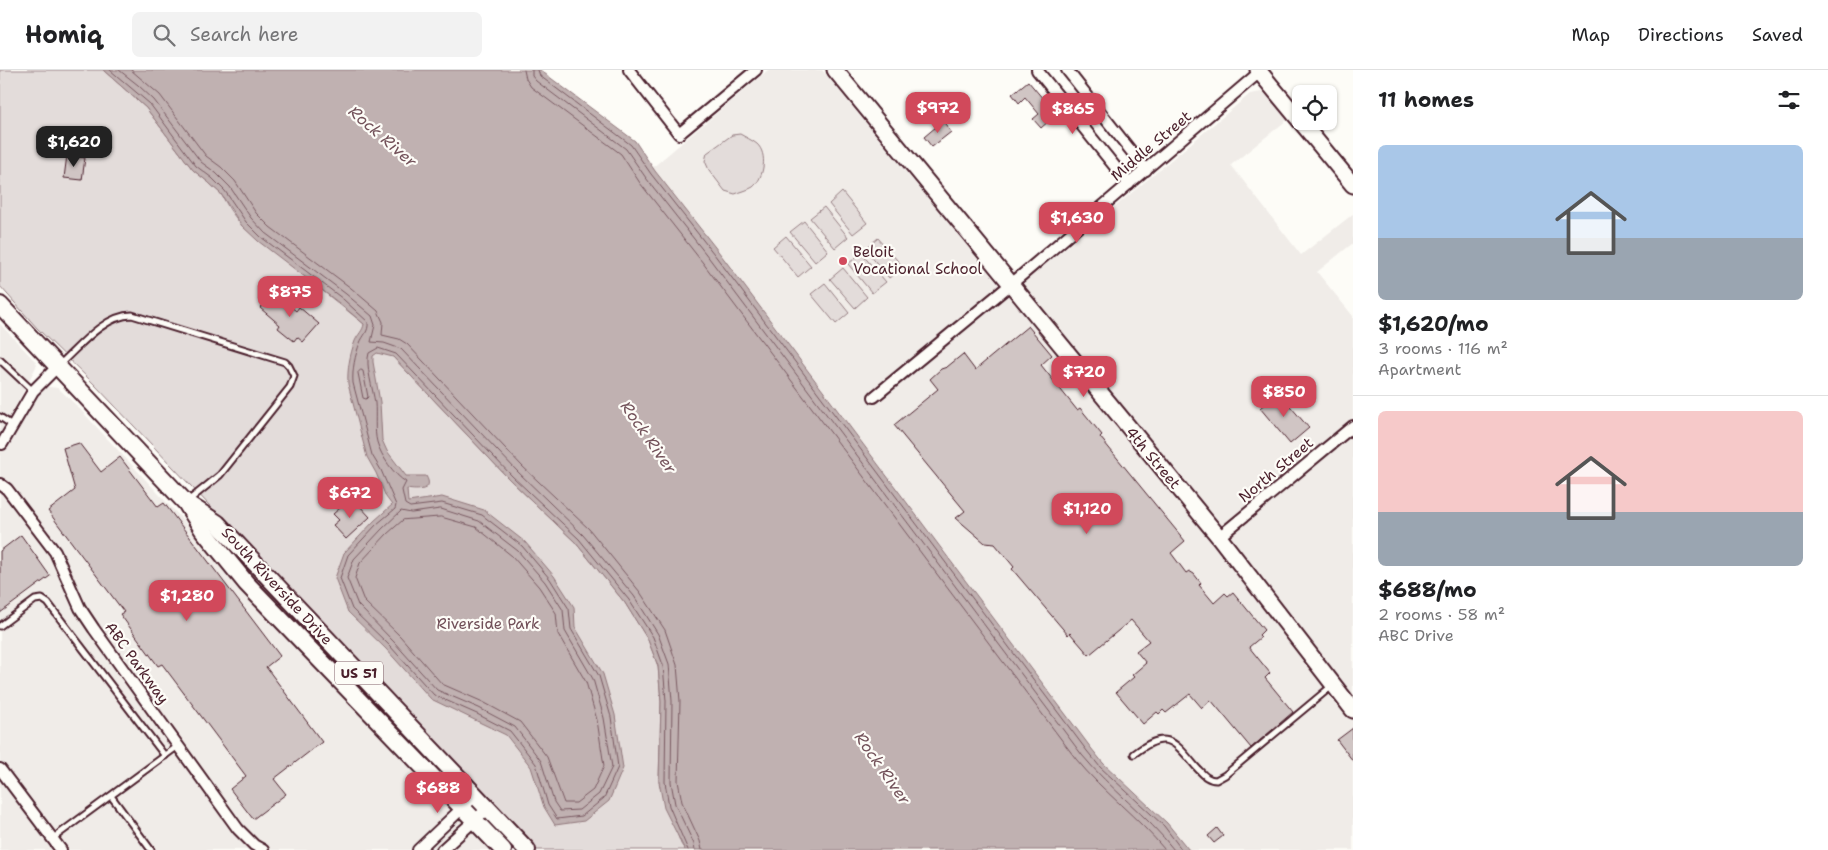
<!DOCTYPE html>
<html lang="en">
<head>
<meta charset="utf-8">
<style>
	:root { --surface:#fff; --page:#f2f2f2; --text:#202124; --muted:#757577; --line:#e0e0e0; --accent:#d1495b }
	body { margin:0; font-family:"Shantell Sans",sans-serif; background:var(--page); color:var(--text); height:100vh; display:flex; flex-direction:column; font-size:19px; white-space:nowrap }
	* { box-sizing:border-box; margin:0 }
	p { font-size:16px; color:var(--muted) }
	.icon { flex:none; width:28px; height:28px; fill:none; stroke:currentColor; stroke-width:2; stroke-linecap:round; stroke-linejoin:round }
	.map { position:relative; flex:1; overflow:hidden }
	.panel { display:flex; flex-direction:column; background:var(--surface); width:475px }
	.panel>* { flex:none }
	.buttons { position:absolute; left:1292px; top:15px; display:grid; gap:10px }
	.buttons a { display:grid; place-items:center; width:45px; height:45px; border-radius:8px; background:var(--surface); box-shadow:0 1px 4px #0004; font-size:25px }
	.price { position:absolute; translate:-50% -42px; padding:0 11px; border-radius:10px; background:var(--accent); color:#fff; font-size:16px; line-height:32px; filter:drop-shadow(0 1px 2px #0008) }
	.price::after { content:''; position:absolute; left:50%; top:30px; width:15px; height:11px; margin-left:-8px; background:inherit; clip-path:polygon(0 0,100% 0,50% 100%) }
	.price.active { background:#222; color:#fff }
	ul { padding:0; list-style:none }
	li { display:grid; align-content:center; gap:10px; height:265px; padding:0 25px }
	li+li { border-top:1px solid var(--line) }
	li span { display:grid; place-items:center; height:155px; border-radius:8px; color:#555 }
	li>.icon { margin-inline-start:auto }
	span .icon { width:90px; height:90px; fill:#fffc; stroke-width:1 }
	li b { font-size:21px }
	h2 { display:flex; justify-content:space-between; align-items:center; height:60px; padding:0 25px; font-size:21px }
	header { display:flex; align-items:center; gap:30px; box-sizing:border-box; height:70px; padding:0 25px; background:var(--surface); border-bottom:1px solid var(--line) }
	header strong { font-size:24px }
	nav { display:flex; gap:28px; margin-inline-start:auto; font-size:18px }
	.search { width:350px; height:45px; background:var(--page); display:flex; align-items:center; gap:12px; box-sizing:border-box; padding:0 18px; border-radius:8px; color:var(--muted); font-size:19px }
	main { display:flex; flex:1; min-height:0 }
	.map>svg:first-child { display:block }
</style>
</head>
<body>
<header>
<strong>Homiq</strong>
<div class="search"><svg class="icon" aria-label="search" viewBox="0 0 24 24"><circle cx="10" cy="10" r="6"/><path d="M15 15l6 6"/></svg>Search here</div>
<nav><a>Map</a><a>Directions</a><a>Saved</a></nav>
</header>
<main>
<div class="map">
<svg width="1353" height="780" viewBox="0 0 1353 780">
	<rect width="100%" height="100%" fill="#fdfcf7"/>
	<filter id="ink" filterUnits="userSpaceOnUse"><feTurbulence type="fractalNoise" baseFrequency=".02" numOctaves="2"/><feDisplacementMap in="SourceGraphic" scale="10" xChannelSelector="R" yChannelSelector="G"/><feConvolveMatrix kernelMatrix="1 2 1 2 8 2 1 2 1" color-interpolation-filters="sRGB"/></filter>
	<g filter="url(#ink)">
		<g fill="#f0ece8">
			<path d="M768,0H822L1008,226L1250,24L1261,22L1265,24L1287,50L1231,95L1301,185L1353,144V173L1317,202L1353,246V780H1189L1167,753L1103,693L1091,678L718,181L654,101L652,98Z"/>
			<path d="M0,254L35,291L37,295L0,366Z"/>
			<path d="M49,317L58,318L77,336L369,650L493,780H0V380L8,376L38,324L42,319Z"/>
		</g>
		<g fill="#e3dcda" stroke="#967e82">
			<path d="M0,0H103L146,38L193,100L208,112L221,124L230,140L242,156L364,254L393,287L509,409L575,472L625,533L648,570L658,596L661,632L659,712L681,774L685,780H537L95,315L37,258L0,216Z"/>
			<path d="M740,64C745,67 752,70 757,74C768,84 764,108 753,117C748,120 740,122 735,124L725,121L709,100L705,91L707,83L732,65Z"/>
			<path d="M842,122L867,153L853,164L829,134Z"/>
			<path d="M824,137L848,167L835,178L810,148Z"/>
			<path d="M804,151L828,181L815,192L790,162Z"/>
			<path d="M786,166L811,196L798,207L773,177Z"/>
			<path d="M878,168L903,197L889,208L865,179Z"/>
			<path d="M861,183L886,212L872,223L848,194Z"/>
			<path d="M843,198L867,227L855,238L830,209Z"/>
			<path d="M825,213L849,243L836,254L811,224Z"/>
		</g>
		<path fill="#c0b1b1" stroke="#91777b" d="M103,0H540L635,71L655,101L718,181L1091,678L1103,693L1167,753L1189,780H685L664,738L659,712L661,632L658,596L648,570L625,533L575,472L509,409L393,287L377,283L373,286V292L380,332L382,370L387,381L406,406H426C435,421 417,421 407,419L408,432L442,427L484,440L525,472L554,506L574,537L575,557L603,604L615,645L623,698L609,731L584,751L555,755L544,737L531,697L506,665L431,629L386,579L348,542L335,508L344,483L374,451L392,435L386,427L376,403L367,387L348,314C347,300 350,284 355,271C358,264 363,261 364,254L339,233L258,171L242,156L221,124L208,112L193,100L146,38Z"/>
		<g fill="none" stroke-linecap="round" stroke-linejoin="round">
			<g stroke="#795961" stroke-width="1">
				<path d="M110,0L150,34L196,96L212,108L225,121L246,152L261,167L343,229L368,252C369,262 363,265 360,273C355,285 352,300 353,313L372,385L381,400L396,435L395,439L377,454L348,485L340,508L352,539L390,576L434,625L477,644L510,661L536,694L548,735L557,749L582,746L604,728L618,697L611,647L599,606L571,559L569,539L550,509L522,476L482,445L442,433L410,437L405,434L402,420L406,412C394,405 381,386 377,372C374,361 376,344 375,333C373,319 365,295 369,283L378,278L396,284L512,406L579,469L629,530L653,567L663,595L666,631L665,712L669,736L688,780"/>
				<path d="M119,0L138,15L154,30L201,92L216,103L230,117L251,148L265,163L346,224L372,246L375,255L371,272L384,273L401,279L517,401L583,465L634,526L658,564L669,594L672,631L671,712L675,734L694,774L695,780"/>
				<path d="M131,0L160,25L206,86L221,97L235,111L256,143L270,157L351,218L378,241L383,252L382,265L399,269L407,274L522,396L589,459L640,522L665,560L677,595L680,631L678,711L682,732L700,771L702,780"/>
				<path d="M524,0L526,9L531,17L621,84L640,113L703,193L1076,689C1103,722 1138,747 1165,780"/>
				<path d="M532,0V6L536,11L626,79L646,108L709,188L1082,685C1110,719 1147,745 1174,780"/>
				<path d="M538,0L540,6L631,75L651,104L714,184L1087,681L1100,697L1164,756L1182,780"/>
				<path d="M361,300L363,301L368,327L366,329L363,328L358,303Z"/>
				<path d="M441,439L479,451L518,481L545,512L563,540L565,561L593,609L604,648L612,697L599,724L579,740L560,741L554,732L541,691L515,657L479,638L437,620L394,572L358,535L347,508L354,489L382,459L401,441L411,443Z"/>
				<path d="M441,447L476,457L512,486L539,517L556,543L558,564L586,612L597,650L604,696L593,720L576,733H564L547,687L520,652L483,632L442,614L400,566L364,531L355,508L360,493L387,464L403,450Z"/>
			</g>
		</g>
		<g fill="#d0c5c4" stroke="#4a1f2b">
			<path d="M1028,11L1049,36L1051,34L1058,43L1041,58L1033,49L1039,44L1025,27L1019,33L1012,24Z"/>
			<path d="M943,51L951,62L932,77L924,67Z"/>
			<path d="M42,63L57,66L54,84L39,82Z"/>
			<path d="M67,85L85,88L82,110L64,108Z"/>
			<path d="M274,222L296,241L299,237L319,254L303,272L297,267L294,271L278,258L280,255L260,238Z"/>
			<path d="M1028,256L1052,285L1041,295L1077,340L1080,338L1102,365L1100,367L1185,471L1171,483L1186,503L1189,501L1194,504L1201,513L1199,515L1214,533L1225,523L1228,526L1233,522L1264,560L1259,565L1261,567L1249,577L1270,603L1265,608L1293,642L1251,678L1211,630L1202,638L1190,624L1166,643L1163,640L1159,644L1157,642L1143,654L1116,622L1134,607L1132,605L1146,593L1136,581L1149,571L1131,550L1089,585L1070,563L1068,565L1012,499L1014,497L995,474L985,473L956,448L965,441L894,355L938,319L930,309L941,299L947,297L963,284L975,300Z"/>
			<path d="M1278,322L1309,358L1290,374L1260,338Z"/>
			<path d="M79,373L101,402L120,387L158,437L164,433L280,586L266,597L322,672L274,709L286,724L253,749L230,719L246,706L162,594L158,596L120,544L124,542L48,441L75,420L63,378Z"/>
			<path d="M347,432L353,439L358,434L370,447L346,469L333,455L339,450L333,444Z"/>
			<path d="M21,465L50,506L0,543V481Z"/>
			<path d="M1353,658V691L1337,670Z"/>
			<path d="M1217,758L1223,766L1214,773L1208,766Z"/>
		</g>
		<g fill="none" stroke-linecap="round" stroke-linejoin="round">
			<g stroke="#4a1f2b" stroke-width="9">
				<g id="lane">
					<path d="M0,290L33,321"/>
					<path d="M59,295C78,278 104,245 132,245L285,292L289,296L294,306L290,317L220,405L188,431"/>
					<path d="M0,347L12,355"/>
					<path d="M0,556L35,530L42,529L48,533L165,686"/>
					<path d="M1134,684C1167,658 1174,671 1197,698C1203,704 1207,710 1216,710L1225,705L1333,615"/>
					<path d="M111,726L151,780"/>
					<path d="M52,769L178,676"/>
				</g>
			</g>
			<g stroke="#4a1f2b" stroke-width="14">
				<g id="street">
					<path d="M629,0L679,64L756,0"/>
					<path d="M1037,0L1129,114"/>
					<path d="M1067,0L1146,100"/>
					<path d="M874,327L1022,205L1262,0"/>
					<path d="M2,374L33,321L58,296"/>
					<path d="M0,414L7,419L55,482L80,538L94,559L238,759L254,775L263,780"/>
					<path d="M1219,467L1353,356"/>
					<path d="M0,699L61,780"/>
					<path d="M418,780L476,725"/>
					<path d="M442,780L488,738"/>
				</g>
			</g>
			<g stroke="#4a1f2b" stroke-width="19">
				<g id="secondary">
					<path d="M835,0L1219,467L1353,640"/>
					<path d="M1258,0L1353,115"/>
				</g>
			</g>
			<g stroke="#4a1f2b" stroke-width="20">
				<g id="primary">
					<path d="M0,235L186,433L203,460L246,513L503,780"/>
					<path d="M188,434L217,453L527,780"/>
				</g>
			</g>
			<use href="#lane" stroke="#fdfcf7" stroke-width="5"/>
			<use href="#street" stroke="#fdfcf7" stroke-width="10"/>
			<use href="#secondary" stroke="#fdfcf7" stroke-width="15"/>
			<use href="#primary" stroke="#fdfcf7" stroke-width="16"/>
		</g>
	</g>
	<circle fill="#d1495b" stroke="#fdfcf7" stroke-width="2" cx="843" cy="191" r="5"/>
	<g text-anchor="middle" stroke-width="4.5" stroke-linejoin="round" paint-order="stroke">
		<rect fill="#fdfcf7" stroke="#806168" stroke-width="1" x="335" y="591.5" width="48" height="23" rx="4"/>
		<g font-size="14" font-weight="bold" fill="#4a1f2b">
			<text x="359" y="608">US 51</text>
		</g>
		<g font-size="15" fill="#4a1f2b" stroke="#fdfcf7">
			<text transform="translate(1151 76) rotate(-40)" y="5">Middle Street</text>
			<text transform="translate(1153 388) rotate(50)" y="5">4th Street</text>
			<text transform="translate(1276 400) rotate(-40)" y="5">North Street</text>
			<text transform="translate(277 516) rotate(47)" y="5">South Riverside Drive</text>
			<text transform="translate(137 593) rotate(54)" y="5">ABC Parkway</text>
		</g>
		<g font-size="15" fill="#4a1f2b" stroke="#fdfcf7" text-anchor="start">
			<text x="853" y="187">Beloit<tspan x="853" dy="17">Vocational School</tspan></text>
		</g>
		<g font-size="15" fill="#704e57" stroke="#fdfcf7">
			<text x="488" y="559">Riverside Park</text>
		</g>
		<g font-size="16" font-style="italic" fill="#73525a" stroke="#fdfcf7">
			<text transform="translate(383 66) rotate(41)" y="6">Rock River</text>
			<text transform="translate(649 367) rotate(55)" y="6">Rock River</text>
			<text transform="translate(883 698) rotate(55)" y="6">Rock River</text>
		</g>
	</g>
</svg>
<div class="buttons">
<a><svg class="icon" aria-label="locate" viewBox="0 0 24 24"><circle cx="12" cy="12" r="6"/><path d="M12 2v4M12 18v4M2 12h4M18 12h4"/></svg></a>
</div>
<b class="price" style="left:938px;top:64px">$972</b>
<b class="price" style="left:1073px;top:65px">$865</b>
<b class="price active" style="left:74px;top:98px">$1,620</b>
<b class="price" style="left:1077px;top:174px">$1,630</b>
<b class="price" style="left:290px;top:248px">$875</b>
<b class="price" style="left:1084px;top:328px">$720</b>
<b class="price" style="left:1284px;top:348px">$850</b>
<b class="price" style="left:350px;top:449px">$672</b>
<b class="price" style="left:1087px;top:465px">$1,120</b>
<b class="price" style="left:187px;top:552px">$1,280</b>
<b class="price" style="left:438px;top:744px">$688</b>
</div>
<section class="panel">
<h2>11 homes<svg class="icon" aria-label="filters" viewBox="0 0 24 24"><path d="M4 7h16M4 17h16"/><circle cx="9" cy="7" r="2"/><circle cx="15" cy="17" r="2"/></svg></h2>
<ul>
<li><span style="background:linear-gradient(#a9c7e8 60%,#9aa5b1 0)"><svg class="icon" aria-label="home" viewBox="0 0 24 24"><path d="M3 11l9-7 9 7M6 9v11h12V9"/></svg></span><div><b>$1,620/mo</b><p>3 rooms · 116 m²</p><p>Apartment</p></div></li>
<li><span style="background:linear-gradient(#f6c9c9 65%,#9aa5b1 0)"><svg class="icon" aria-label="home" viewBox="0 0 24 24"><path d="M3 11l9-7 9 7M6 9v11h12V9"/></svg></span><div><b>$688/mo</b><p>2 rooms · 58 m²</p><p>ABC Drive</p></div></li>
</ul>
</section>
</main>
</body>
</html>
